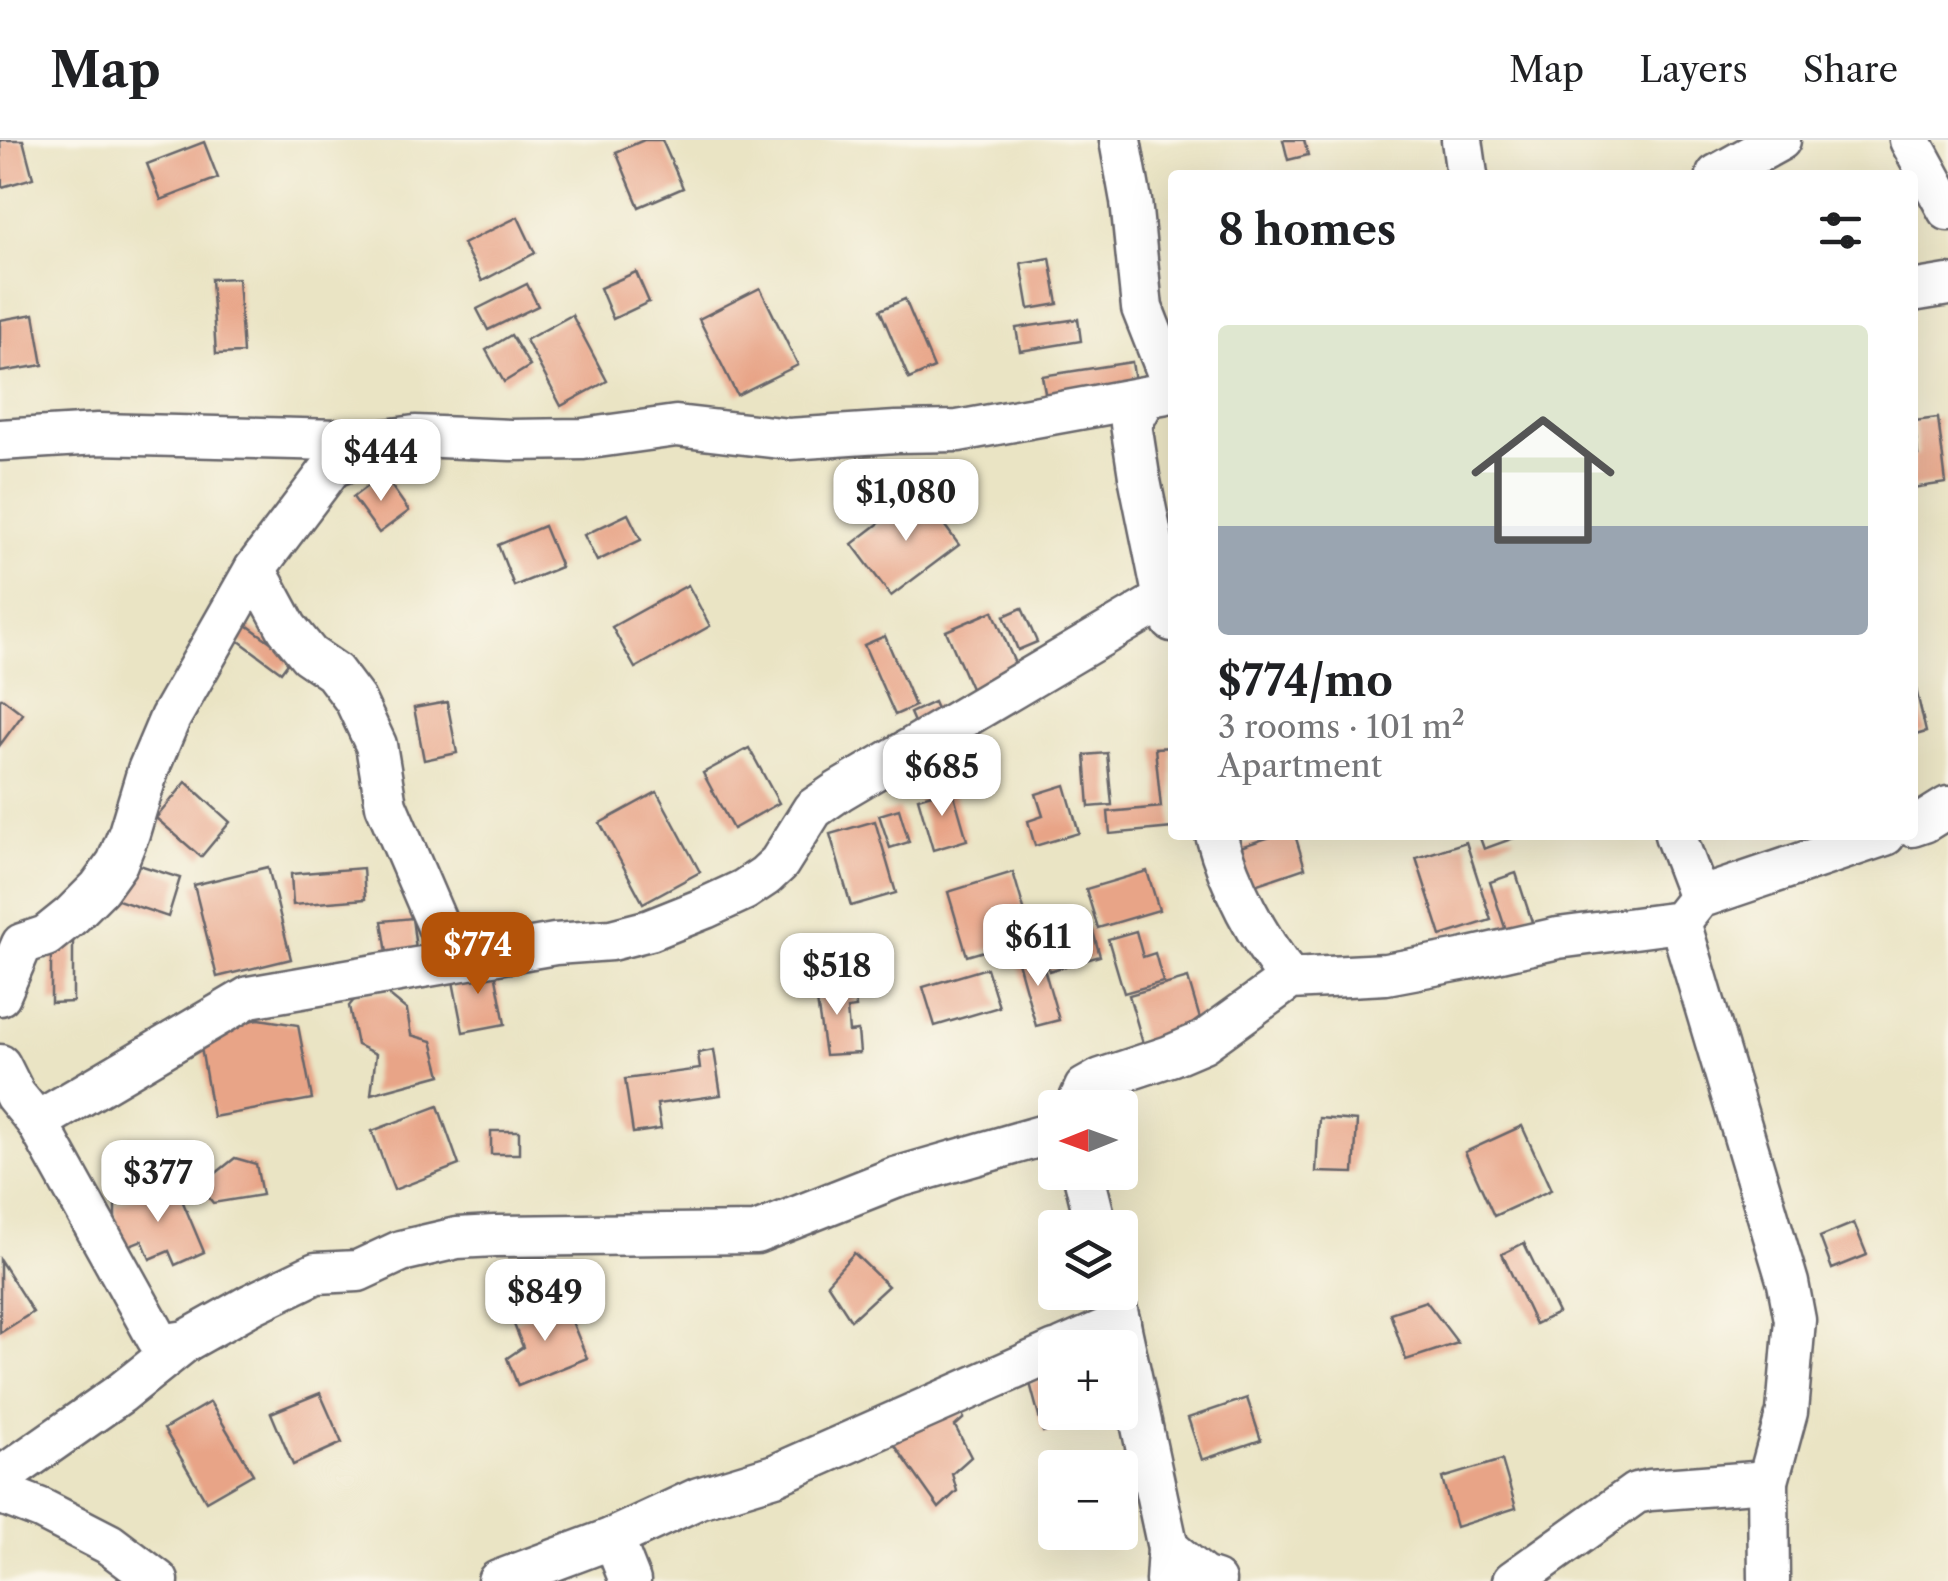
<!DOCTYPE html>
<html lang="en">
<head>
<meta charset="utf-8">
<style>
	:root { --surface:#fff; --page:#f6f6f6; --text:#202124; --muted:#757577; --line:#e0e0e0; --accent:#b45309 }
	body { margin:0; font-family:"Libre Caslon Text",serif; background:var(--page); color:var(--text); height:100vh; display:flex; flex-direction:column; font-size:38px; white-space:nowrap }
	* { box-sizing:border-box; margin:0 }
	p { font-size:32px; color:var(--muted) }
	.icon { flex:none; width:55px; height:55px; fill:none; stroke:currentColor; stroke-width:2; stroke-linecap:round; stroke-linejoin:round }
	.map { position:relative; flex:1; overflow:hidden }
	.drawer { position:absolute; left:1168px; top:30px; width:750px; height:670px; display:flex; flex-direction:column; background:var(--surface); border-radius:10px; box-shadow:0 10px 40px #0002 }
	.drawer>* { flex:none }
	.needle { width:65px; rotate:269deg }
	.controls { position:absolute; left:1038px; top:950px; display:grid; gap:20px }
	.controls a { display:grid; place-items:center; width:100px; height:100px; border-radius:10px; background:var(--surface); box-shadow:0 10px 40px #0002; font-size:50px }
	.price { position:absolute; translate:-50% -85px; padding:0 22px; border-radius:20px; background:#fff; color:#222; font-size:32px; line-height:65px; filter:drop-shadow(0 2px 5px #0008) }
	.price::after { content:''; position:absolute; left:50%; top:60px; width:30px; height:22px; margin-left:-15px; background:inherit; clip-path:polygon(0 0,100% 0,50% 100%) }
	.price.active { background:var(--accent); color:#fff }
	ul { padding:0; list-style:none }
	li { display:grid; align-content:center; gap:20px; height:530px; padding:0 50px }
	li+li { border-top:2px solid var(--line) }
	li span { display:grid; place-items:center; height:310px; border-radius:10px; color:#555 }
	li>.icon { margin-inline-start:auto }
	span .icon { width:180px; height:180px; fill:#fffc; stroke-width:1 }
	li b { font-size:42px }
	h2 { display:flex; justify-content:space-between; align-items:center; height:120px; padding:0 50px; font-size:42px }
	header { display:flex; align-items:center; gap:60px; box-sizing:border-box; height:140px; padding:0 50px; background:var(--surface); border-bottom:2px solid var(--line) }
	header strong { font-size:48px }
	nav { display:flex; gap:55px; margin-inline-start:auto; font-size:35px }
	.map>svg:first-child { display:block }
</style>
</head>
<body>
<header>
<strong>Map</strong>
<nav><a>Map</a><a>Layers</a><a>Share</a></nav>
</header>
<div class="map">
<svg width="1948" height="1441" viewBox="0 0 1948 1441">
	<rect width="100%" height="100%" fill="#fbf7ec"/>
	<filter id="ink" filterUnits="userSpaceOnUse"><feTurbulence type="fractalNoise" baseFrequency=".01" numOctaves="2"/><feDisplacementMap in="SourceGraphic" scale="20" xChannelSelector="R" yChannelSelector="G"/><feConvolveMatrix kernelMatrix="1 2 1 2 8 2 1 2 1" color-interpolation-filters="sRGB"/></filter>
	<filter id="wash" filterUnits="userSpaceOnUse"><feTurbulence type="fractalNoise" baseFrequency=".0048" numOctaves="4" result="noise"/><feDisplacementMap in="SourceGraphic" scale="40" xChannelSelector="R" yChannelSelector="G"/><feGaussianBlur stdDeviation="2.25" result="paint"/><feColorMatrix in="noise" values="0 0 0 0 0 0 0 0 0 0 0 0 0 0 0 0 0 1.4 0 .05"/><feComposite in="paint" operator="in"/></filter>
	<g filter="url(#wash)">
		<rect width="100%" height="100%" fill="#eae4c4"/>
		<g id="blocks">
			<g fill="#e8a487">
				<path d="M0,0H23L33,38L2,47Z"/>
				<path d="M644,0H662L683,48L639,67L616,12Z"/>
				<path d="M1283,0H1304L1308,15L1288,20Z"/>
				<path d="M204,2L218,38L161,60L147,24Z"/>
				<path d="M518,77L535,113L482,141L463,104Z"/>
				<path d="M1050,118L1058,164L1029,169L1021,123Z"/>
				<path d="M636,132L649,162L613,179L600,148Z"/>
				<path d="M238,138L243,213L216,214L211,139Z"/>
				<path d="M527,144L538,166L488,190L477,169Z"/>
				<path d="M760,148L798,225L737,255L699,179Z"/>
				<path d="M905,159L934,228L909,239L880,170Z"/>
				<path d="M34,174L43,225L0,232V180Z"/>
				<path d="M572,175L607,241L561,266L526,200Z"/>
				<path d="M1078,179L1081,201L1020,211L1016,188Z"/>
				<path d="M511,195L530,226L504,242L486,210Z"/>
				<path d="M1132,222L1136,248L1047,263L1042,236Z"/>
				<path d="M1938,278L1946,343L1912,348V315H1918L1914,281Z"/>
				<path d="M383,334L409,371L379,393L353,357Z"/>
				<path d="M920,352L959,405L891,456L852,404Z"/>
				<path d="M628,374L641,400L597,421L584,395Z"/>
				<path d="M544,386L561,427L514,446L498,405Z"/>
				<path d="M688,445L710,486L635,528L612,487Z"/>
				<path d="M1022,468L1037,502L1018,510L1004,476Z"/>
				<path d="M993,471L1019,533L973,553L946,491Z"/>
				<path d="M241,481L292,517L281,532L231,495Z"/>
				<path d="M885,496L915,566L895,575L864,505Z"/>
				<path d="M1914,540L1926,592L1912,596V541Z"/>
				<path d="M2,558L23,574L0,605V560Z"/>
				<path d="M447,562L457,613L424,620L414,568Z"/>
				<path d="M934,562L948,594L924,605L910,573Z"/>
				<path d="M1172,607V688L1110,694L1108,672L1161,667L1155,608Z"/>
				<path d="M749,608L779,663L733,689L703,633Z"/>
				<path d="M1107,613L1112,665L1089,667L1085,615Z"/>
				<path d="M186,642L230,682L201,717L156,678Z"/>
				<path d="M1065,645L1079,693L1035,706L1028,681L1043,676L1036,654Z"/>
				<path d="M952,648L967,700L933,710L918,658Z"/>
				<path d="M657,652L700,732L643,763L600,683Z"/>
				<path d="M899,669L909,702L890,708L879,675Z"/>
				<path d="M875,681L896,753L851,766L830,694Z"/>
				<path d="M1276,695H1295L1305,728L1249,747L1237,708Z"/>
				<path d="M1479,695H1513L1514,698L1484,709Z"/>
				<path d="M1466,702L1491,780L1441,796L1416,718Z"/>
				<path d="M127,721L180,738L168,777L115,759Z"/>
				<path d="M268,727L291,819L217,837L194,745Z"/>
				<path d="M363,728L365,759L293,765L291,734Z"/>
				<path d="M1147,731L1159,770L1098,788L1086,749Z"/>
				<path d="M1013,732L1032,797L967,816L948,752Z"/>
				<path d="M1516,733L1534,788L1508,797L1490,742Z"/>
				<path d="M412,778L416,809L387,813L382,781Z"/>
				<path d="M1092,788L1100,816L1049,831L1041,803Z"/>
				<path d="M1136,791L1143,817L1155,813L1163,842L1124,853L1108,799Z"/>
				<path d="M51,798H73V862L51,863Z"/>
				<path d="M1039,811L1059,880L1036,886L1017,818Z"/>
				<path d="M493,822L505,884L463,892L451,831Z"/>
				<path d="M987,828L999,867L935,886L923,847Z"/>
				<path d="M853,838L856,868L847,869L849,892L858,891L860,913L825,915L815,848Z"/>
				<path d="M1188,838L1205,896L1146,914L1129,855Z"/>
				<path d="M360,853H386L407,870L411,895L432,901L441,935L371,954L376,914L357,905L349,866Z"/>
				<path d="M259,879L298,885L312,959L213,977L198,890Z"/>
				<path d="M714,910L721,955L657,964L661,989L633,993L625,939L700,929L698,913Z"/>
				<path d="M438,966L459,1025L394,1050L372,991Z"/>
				<path d="M1319,978L1357,981L1354,1033L1316,1032Z"/>
				<path d="M1522,986L1551,1050L1494,1076L1465,1012Z"/>
				<rect x="491" y="991" width="28" height="23"/>
				<path d="M235,1018L256,1024L262,1055L213,1063L200,1046Z"/>
				<path d="M174,1041L204,1112L175,1125L169,1111L150,1119L142,1100L115,1111V1065Z"/>
				<path d="M1854,1083L1867,1115L1832,1129L1820,1097Z"/>
				<path d="M1524,1103L1558,1173L1535,1184L1502,1114Z"/>
				<path d="M854,1113L888,1146L851,1180L827,1143Z"/>
				<path d="M0,1120L33,1172L0,1193Z"/>
				<path d="M1426,1161L1458,1203L1406,1220L1390,1173Z"/>
				<path d="M564,1162L587,1218L518,1246L507,1218L523,1207L513,1182Z"/>
				<path d="M1055,1236V1272H1096L1098,1278L1043,1292L1030,1243Z"/>
				<path d="M320,1253L342,1303L293,1325L271,1273Z"/>
				<path d="M949,1257L964,1278L955,1286L971,1317L952,1334L957,1351L939,1368L884,1290Z"/>
				<path d="M1247,1258L1261,1300L1202,1320L1188,1278Z"/>
				<path d="M210,1262L253,1334L206,1361L164,1289Z"/>
				<path d="M1502,1320L1516,1368L1456,1387L1442,1338Z"/>
			</g>
		</g>
	</g>
	<g filter="url(#ink)">
		<use href="#blocks" fill-opacity="0" stroke="#68666b" stroke-width="2.5"/>
		<g fill="none" stroke-linecap="round" stroke-linejoin="round">
			<g stroke="#68666b" stroke-width="45">
				<g id="minor">
					<path d="M1120,0L1131,61L1142,168L1172,244"/>
					<path d="M1462,0L1467,35"/>
					<path d="M1910,0L1948,70"/>
					<path d="M1717,35L1780,0"/>
					<path d="M1912,151L1948,145"/>
					<path d="M1146,257L1131,284L1139,336L1164,459L1172,481"/>
					<path d="M0,300L98,294L378,301L415,296L511,300L583,299L676,286L789,299L896,292L958,291L1172,252"/>
					<path d="M255,429L287,488L309,515L334,532L355,560L376,605L386,665L453,821"/>
					<path d="M1912,686L1924,682L1948,667"/>
					<path d="M1216,695C1230,746 1257,797 1290,839"/>
					<path d="M1675,695L1699,758"/>
					<path d="M1680,782L1788,1143L1795,1180L1787,1272L1768,1341L1769,1441"/>
					<path d="M0,855L22,804L46,796L72,775L99,748L117,723L129,693L148,630L170,578L255,429L332,327L382,307"/>
					<path d="M0,925L15,955L37,982L157,1198L161,1202L167,1204L186,1201L252,1164L316,1133L358,1131L401,1111L457,1098L495,1096L756,1093L895,1038L1055,992"/>
					<path d="M1076,968L1085,948L1101,939L1170,916L1203,902L1290,839L1386,834L1466,819L1558,798L1680,782L1699,758L1885,695"/>
					<path d="M37,982L249,857L555,804L611,800L650,790L705,768L744,750L765,736L779,723L813,669L839,651L1164,459"/>
					<path d="M1083,1032L1097,1088"/>
					<path d="M1113,1152L1168,1408L1166,1441"/>
					<path d="M1063,1208L1120,1183"/>
					<path d="M0,1338L121,1253L186,1201"/>
					<path d="M0,1353L41,1369L109,1404L158,1441"/>
					<path d="M1168,1408L1203,1437L1215,1441"/>
					<path d="M498,1441L613,1398"/>
					<path d="M630,1441L613,1398L699,1358L775,1335L1055,1211"/>
					<path d="M1513,1441L1636,1353L1650,1350L1768,1341"/>
				</g>
			</g>
			<use href="#minor" stroke="#fff" stroke-width="40"/>
		</g>
	</g>
</svg>
<div class="controls">
<a><svg class="needle" viewBox="-14 -14 28 28"><path d="M0-13l5 13h-10z" fill="#e53935"/><path d="M0 13l5-13h-10z" fill="#757577"/></svg></a>
<a><svg class="icon" aria-label="layers" viewBox="0 0 24 24"><path d="M12 4l9 5-9 5-9-5zM3 14l9 5 9-5"/></svg></a>
<a>+</a>
<a>−</a>
</div>
<b class="price" style="left:381px;top:364px">$444</b>
<b class="price" style="left:906px;top:404px">$1,080</b>
<b class="price" style="left:942px;top:679px">$685</b>
<b class="price" style="left:1038px;top:849px">$611</b>
<b class="price active" style="left:478px;top:857px">$774</b>
<b class="price" style="left:837px;top:878px">$518</b>
<b class="price" style="left:158px;top:1085px">$377</b>
<b class="price" style="left:545px;top:1204px">$849</b>
<section class="drawer">
<h2>8 homes<svg class="icon" aria-label="filters" viewBox="0 0 24 24"><path d="M4 7h16M4 17h16"/><circle cx="9" cy="7" r="2"/><circle cx="15" cy="17" r="2"/></svg></h2>
<ul>
<li><span style="background:linear-gradient(#dfe7d0 65%,#9aa5b1 0)"><svg class="icon" aria-label="home" viewBox="0 0 24 24"><path d="M3 11l9-7 9 7M6 9v11h12V9"/></svg></span><div><b>$774/mo</b><p>3 rooms · 101 m²</p><p>Apartment</p></div></li>
</ul>
</section>
</div>
</body>
</html>
